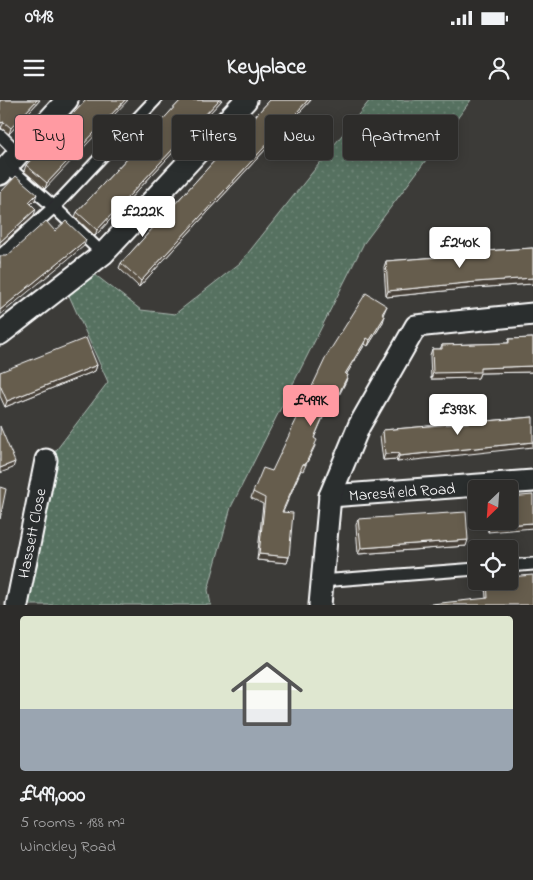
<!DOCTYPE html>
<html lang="en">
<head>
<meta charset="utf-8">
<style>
	:root { --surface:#2d2c2a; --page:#393836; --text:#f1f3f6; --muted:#a7a7a8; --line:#484847; --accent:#ff9aa2 }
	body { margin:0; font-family:"Indie Flower",sans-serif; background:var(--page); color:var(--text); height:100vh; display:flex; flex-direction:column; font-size:19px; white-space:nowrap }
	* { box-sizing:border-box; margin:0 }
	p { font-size:16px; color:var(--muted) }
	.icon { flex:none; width:28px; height:28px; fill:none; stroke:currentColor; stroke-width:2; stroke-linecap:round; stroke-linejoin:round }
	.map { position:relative; height:505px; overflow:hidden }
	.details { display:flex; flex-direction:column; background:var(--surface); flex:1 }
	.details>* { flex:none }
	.hud { position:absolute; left:15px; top:15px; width:504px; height:45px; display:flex; gap:10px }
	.needle { width:32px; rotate:205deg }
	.tools { position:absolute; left:468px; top:380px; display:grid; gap:10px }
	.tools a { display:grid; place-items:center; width:50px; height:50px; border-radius:5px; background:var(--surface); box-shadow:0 2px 12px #0003,0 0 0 1px var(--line); font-size:25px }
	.price { position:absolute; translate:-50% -42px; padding:0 11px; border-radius:5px; background:#fff; color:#222; font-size:16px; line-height:32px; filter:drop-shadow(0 1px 2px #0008) }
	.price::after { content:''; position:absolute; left:50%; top:30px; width:15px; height:11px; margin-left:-8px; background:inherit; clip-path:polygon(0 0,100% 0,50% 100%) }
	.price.on { background:var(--accent); color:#111 }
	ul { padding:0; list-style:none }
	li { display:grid; align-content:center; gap:10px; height:265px; padding:0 20px }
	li+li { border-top:1px solid var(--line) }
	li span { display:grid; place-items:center; height:155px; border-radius:5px; color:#555 }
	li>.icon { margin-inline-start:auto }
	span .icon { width:90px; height:90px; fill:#fffc; stroke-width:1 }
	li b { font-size:21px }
	.chip { padding:0 18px; border-radius:5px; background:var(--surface); box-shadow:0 2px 12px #0003,0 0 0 1px var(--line); font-size:18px; line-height:45px }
	.chip.on { background:var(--accent); color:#111 }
	.status { display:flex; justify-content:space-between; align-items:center; height:35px; padding:0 25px; background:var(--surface); direction:ltr }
	.status svg { height:14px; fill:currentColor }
	header { display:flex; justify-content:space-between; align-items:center; height:65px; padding:0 20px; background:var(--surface); font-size:22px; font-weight:700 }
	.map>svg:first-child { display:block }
</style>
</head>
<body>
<div class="status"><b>09:18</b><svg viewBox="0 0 49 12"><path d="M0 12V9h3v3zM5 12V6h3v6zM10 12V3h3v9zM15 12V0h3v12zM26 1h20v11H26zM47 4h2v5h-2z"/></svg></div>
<header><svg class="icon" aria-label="menu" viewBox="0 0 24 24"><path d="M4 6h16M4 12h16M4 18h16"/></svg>Keyplace<svg class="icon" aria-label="person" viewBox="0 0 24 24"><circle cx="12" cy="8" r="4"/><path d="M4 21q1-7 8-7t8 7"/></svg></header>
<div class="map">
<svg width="533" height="505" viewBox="0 0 533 505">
	<defs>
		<pattern id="park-dots" width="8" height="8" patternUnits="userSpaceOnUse" patternTransform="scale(1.25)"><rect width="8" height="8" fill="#567160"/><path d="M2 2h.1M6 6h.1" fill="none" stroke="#6f8678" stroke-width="1.8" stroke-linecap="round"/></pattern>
	</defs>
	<rect width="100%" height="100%" fill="#3c3b38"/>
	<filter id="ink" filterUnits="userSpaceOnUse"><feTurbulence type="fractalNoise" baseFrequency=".02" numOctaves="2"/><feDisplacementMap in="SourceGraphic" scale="10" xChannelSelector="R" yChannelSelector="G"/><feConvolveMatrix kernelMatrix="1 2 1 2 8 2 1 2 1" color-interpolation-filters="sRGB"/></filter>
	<g filter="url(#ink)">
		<path fill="url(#park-dots)" stroke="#aab8b0" d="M370,0H471L364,143L231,407L208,490L211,505H21L51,357L108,282L67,191L89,170L141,210L175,214L240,163Z"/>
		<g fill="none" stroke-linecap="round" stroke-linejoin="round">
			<g stroke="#fff" stroke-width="15">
				<g id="service">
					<path d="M0,35L18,53"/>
					<path d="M7,66L54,107L103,154"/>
					<path d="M0,156L54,107L155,0"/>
					<path d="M509,466L533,464"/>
					<path d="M321,481L476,469"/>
				</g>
			</g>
			<g stroke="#fff" stroke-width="25">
				<g id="minor">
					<path d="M0,74L67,0"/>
					<path d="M0,234L103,154L246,0"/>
					<path d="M330,396L533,381"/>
					<path d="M17,505L46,360"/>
					<path d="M320,505L330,396L359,326L416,226L533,214"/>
				</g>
			</g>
			<use href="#service" stroke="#2a2d2e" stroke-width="11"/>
			<use href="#minor" stroke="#2a2d2e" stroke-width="21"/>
		</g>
		<g fill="#585043" stroke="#fff">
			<path d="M0,0H40L9,34L1,28Z"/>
			<path d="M86,0L45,89L24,71L26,65Z"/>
			<path d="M181,0H222L95,136L75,117L77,112Z"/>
			<path d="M270,0H311L139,187L119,168L121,163Z"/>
			<path d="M533,148V184L473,188L386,197L384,167L386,161L451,156L452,153Z"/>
			<path d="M387,206L383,215V222L368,246L365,244L346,275V281L333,307L329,304L314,338L315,346L303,371L301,370L283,412L289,457L287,463L257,460L263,404L251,398L253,392L272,371Z"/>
			<path d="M533,238V272L480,273L478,278L431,279L430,255L432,249H440L442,245L508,243L509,239Z"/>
			<path d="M97,265L95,271L5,307L0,296V272Z"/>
			<path d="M533,317L397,362L396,359L383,360L380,336L383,330Z"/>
			<path d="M358,419L466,446L358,454L356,425Z"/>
			<path d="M487,421H509L488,432Z"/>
			<path d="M486,481H509L533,505L486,498L485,485Z"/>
		</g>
		<g fill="#474137" stroke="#fff">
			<path d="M37,0H40L9,34L11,28Z"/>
			<path d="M125,0H128L45,89L47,83Z"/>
			<path d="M219,0H222L95,136L97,130Z"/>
			<path d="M308,0H311L139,187L141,181Z"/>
			<path d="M4,22L1,28H0V23Z"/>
			<path d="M37,94L35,100L27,108L29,102Z"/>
			<path d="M36,109L34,115L0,146V142Z"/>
			<path d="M86,140L84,146L0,215V210Z"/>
			<path d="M533,178V184L473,188L386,197L388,191L476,182Z"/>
			<path d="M385,216L383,222L368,246L370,240Z"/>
			<path d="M367,238L365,244L343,280L345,274Z"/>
			<path d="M97,265L95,271L5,307L7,301Z"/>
			<path d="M533,266V272L480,273L478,278L431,279L433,273L480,268Z"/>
			<path d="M348,275L346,281L333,307L335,301Z"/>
			<path d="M533,342V347L397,362L399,356Z"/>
			<path d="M399,353L396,359L383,360L385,354Z"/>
			<path d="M15,362L13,368L0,373V368Z"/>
			<path d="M533,423V428L488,432L490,426Z"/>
			<path d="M468,440L466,446L358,454L361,448Z"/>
			<path d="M259,454L289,457L287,463L257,460Z"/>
		</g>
		<g fill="#665d4e" stroke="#fff">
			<path d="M0,0H37L11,28L4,22L0,23Z"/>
			<path d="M86,0H125L47,83L26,65Z"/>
			<path d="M181,0H219L97,130L77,112Z"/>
			<path d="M270,0H308L141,181L121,163Z"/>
			<path d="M16,76L37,94L29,102L36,109L0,142V93Z"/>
			<path d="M46,121L55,131L66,121L86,140L0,210V156H7Z"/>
			<path d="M533,148V178L476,182L388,191L386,161L452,156V153Z"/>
			<path d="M366,193L387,206L382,214L385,216L370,240L367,238L345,274L348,275L335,301L331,298L314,338L317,340L305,365L303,364L282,412L293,413L289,457L259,454L265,398L253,392L263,368L272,371L327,255Z"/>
			<path d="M86,238L97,265L7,301L0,285V272Z"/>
			<path d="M533,238V266L480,268V272L433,273L432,249H442V245L509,243V239Z"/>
			<path d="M533,317V342L399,356V353L385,354L383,330Z"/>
			<path d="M0,326L15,362L0,368Z"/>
			<path d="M0,387L6,389L0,419Z"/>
			<path d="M533,395V423L490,426V421H509V397Z"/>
			<path d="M466,412L468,440L361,448L358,419Z"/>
			<path d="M533,475V505H422L488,498L487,481H509V477Z"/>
		</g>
	</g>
	<g text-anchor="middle" stroke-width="4" stroke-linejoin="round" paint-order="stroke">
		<g font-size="16" fill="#fff" stroke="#2a2d2e">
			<text transform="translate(402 391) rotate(-4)" y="6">Maresfield Road</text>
			<text transform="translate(31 433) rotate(-79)" y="6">Hassett Close</text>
		</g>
	</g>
</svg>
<div class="tools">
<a><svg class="needle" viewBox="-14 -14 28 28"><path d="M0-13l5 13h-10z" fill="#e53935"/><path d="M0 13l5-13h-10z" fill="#a7a7a8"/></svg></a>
<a><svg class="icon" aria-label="locate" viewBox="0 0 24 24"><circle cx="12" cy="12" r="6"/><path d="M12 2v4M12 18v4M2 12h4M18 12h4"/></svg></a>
</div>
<b class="price" style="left:143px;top:138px">£222K</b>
<b class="price" style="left:460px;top:169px">£240K</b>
<b class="price on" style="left:311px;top:327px">£499K</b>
<b class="price" style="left:458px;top:336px">£393K</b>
<div class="hud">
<a class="chip on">Buy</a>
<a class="chip">Rent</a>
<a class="chip">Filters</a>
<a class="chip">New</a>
<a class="chip">Apartment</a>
</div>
</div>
<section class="details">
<ul>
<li><span style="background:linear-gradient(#dfe7d0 60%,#9aa5b1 0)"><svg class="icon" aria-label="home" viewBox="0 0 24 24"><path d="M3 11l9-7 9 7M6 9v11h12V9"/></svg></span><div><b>£499,000</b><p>5 rooms · 188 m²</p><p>Winckley Road</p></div></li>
</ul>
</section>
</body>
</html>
